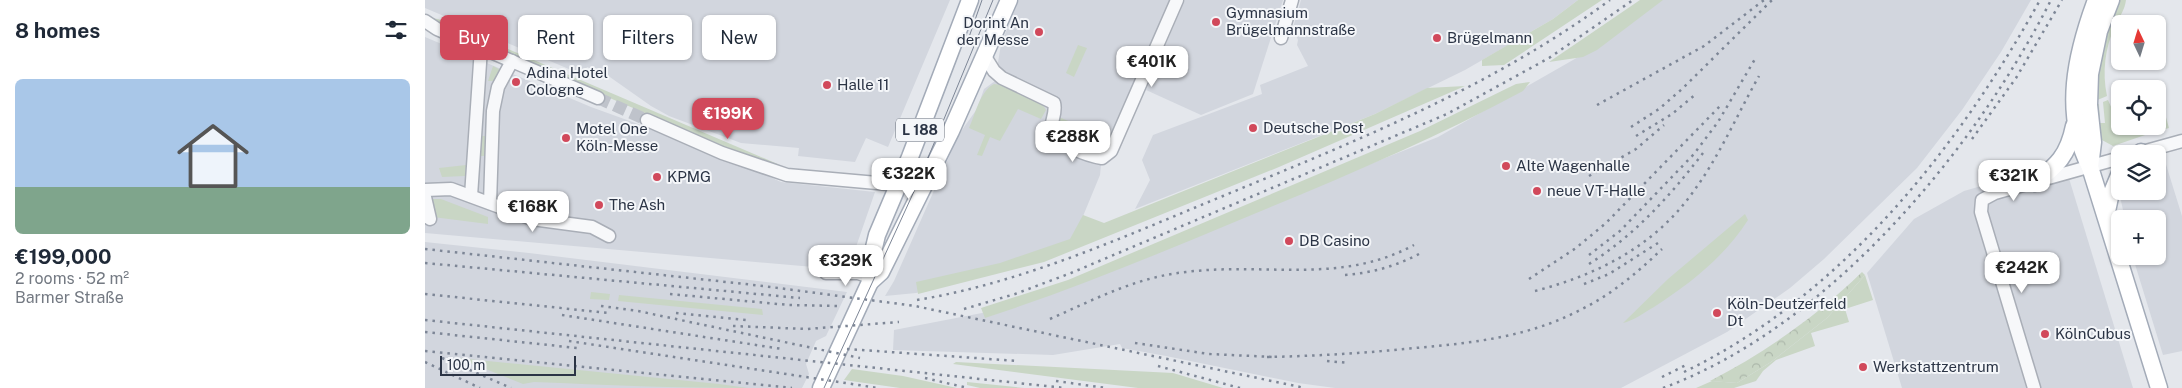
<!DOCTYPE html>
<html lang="en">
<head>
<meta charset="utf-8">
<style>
	:root { --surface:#fff; --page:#f6f6f7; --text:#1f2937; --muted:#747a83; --line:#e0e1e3; --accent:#d1495b }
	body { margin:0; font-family:"Public Sans",sans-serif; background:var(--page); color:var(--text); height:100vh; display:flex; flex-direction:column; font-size:19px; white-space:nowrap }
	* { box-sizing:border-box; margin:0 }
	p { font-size:16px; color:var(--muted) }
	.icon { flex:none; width:28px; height:28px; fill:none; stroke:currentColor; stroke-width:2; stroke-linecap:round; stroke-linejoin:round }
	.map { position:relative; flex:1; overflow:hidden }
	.panel { display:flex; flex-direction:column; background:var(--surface); width:425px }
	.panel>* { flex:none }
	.top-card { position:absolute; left:15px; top:15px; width:475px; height:45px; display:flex; gap:10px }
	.needle { width:32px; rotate:356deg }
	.fabs { position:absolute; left:1686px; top:15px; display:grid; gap:10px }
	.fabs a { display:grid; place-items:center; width:55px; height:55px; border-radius:8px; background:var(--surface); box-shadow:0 1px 4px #0004; font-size:25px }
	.scale { position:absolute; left:15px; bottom:12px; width:136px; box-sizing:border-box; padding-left:5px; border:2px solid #2b3445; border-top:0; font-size:14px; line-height:18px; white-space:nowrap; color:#2b3445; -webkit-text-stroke:4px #f4f6f9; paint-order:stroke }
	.price { position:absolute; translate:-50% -42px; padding:0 11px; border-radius:10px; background:#fff; color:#222; font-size:16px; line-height:32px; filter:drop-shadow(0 1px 2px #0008) }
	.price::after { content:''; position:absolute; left:50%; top:30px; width:15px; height:11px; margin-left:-8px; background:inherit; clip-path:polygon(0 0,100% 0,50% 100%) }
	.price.on { background:var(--accent); color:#fff }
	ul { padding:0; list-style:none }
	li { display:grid; align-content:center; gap:10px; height:265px; padding:0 15px }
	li+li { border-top:1px solid var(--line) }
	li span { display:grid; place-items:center; height:155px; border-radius:8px; color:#555 }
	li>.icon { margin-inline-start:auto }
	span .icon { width:90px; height:90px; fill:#fffc; stroke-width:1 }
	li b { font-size:21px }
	h2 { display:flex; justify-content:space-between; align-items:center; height:60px; padding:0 15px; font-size:21px }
	.pill { padding:0 18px; border-radius:8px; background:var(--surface); box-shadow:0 1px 4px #0004; font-size:18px; line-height:45px }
	.pill.on { background:var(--accent); color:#fff }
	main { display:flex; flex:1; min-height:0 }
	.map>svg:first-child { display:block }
</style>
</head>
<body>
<main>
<section class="panel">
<h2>8 homes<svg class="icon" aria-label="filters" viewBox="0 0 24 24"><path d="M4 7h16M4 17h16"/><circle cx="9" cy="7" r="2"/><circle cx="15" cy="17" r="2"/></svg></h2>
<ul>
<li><span style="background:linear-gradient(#a9c7e8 70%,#7fa58c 0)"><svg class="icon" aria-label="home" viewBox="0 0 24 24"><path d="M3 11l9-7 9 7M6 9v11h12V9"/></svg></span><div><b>€199,000</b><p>2 rooms · 52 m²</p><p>Barmer Straße</p></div></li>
</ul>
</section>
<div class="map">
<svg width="1757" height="388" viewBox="0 0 1757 388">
	<defs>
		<pattern id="forest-crowns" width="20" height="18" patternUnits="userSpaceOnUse" patternTransform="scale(1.25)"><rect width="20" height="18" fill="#c9d6c5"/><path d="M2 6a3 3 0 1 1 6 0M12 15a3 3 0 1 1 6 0" fill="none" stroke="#adb8ab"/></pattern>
	</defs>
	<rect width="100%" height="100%" fill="#e4e7ec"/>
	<g fill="#d2d6de">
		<path d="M0,0H525L463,147L441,138L430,162L373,156L374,148L316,143L244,116L226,106L182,75L162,67L158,75L0,8Z"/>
		<path d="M594,0H745L677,154L675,175L644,250L545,280L491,293L460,296L469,281L534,134L552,109L559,89L570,81L576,44Z"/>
		<path d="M760,0H858L828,94L776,115L721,90Z"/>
		<path d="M876,0H1153L1128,19L1040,70L950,114L710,209L725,180L717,160L728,135L837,94L835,85L883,66L872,45L873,40L868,28Z"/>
		<path d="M1230,0H1606L1576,52L1537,110L1492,168L1399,259L1365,288L1302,332L1196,388H910L873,383L741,356L697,348L695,344L628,355L468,350L469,330L557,313L638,286L1013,137L1162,52Z"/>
		<path d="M0,37L166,107L296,154L356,182L450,192L423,270L0,233Z"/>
		<path d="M1739,158L1757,216V351L1738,355L1709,261V256H1732V219H1700L1696,201L1697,191H1732L1733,160Z"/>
		<path d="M1639,162L1708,388H1477L1442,273L1489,219L1539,191Z"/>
		<path d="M0,242L104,253L422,292L401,336L391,341L381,364L384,374L377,388H0Z"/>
	</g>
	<g fill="#c9d6c5">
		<path d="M1153,0H1177L1079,65L1057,66V60L1128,19Z"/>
		<path d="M1215,0H1238L1172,50L1158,57L1124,62Z"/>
		<path d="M1692,0H1701C1700,10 1694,17 1690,26C1680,48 1677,72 1682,96L1670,101L1674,57Z"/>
		<path d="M7,18L13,19L355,165L332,161L5,21Z"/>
		<path d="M653,45L662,48L649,77L641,73Z"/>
		<path d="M68,66L76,70L71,81H63Z"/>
		<path d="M1105,82L1098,91C1005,141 909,181 812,221C728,256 646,290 560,318L556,308L643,280L995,131L1091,84Z"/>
		<path d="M569,84C580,84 617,100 621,110L616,119L593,109L575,141L565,137L557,156L552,155L560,135L544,128C550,115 555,91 569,84Z"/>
		<path d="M1040,86L854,167L619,262L493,294L491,282L575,263L645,239L658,215L679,223L950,114L1002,88Z"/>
		<path d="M1683,100L1687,109L1695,116V126H1720L1723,134L1688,146L1677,140H1673L1670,105L1674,104L1675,123H1680L1678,102Z"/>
		<path d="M1739,110L1744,128L1729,132L1728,126H1732L1733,112Z"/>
		<path d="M634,117L650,124L644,140L634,132Z"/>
		<path d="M653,126L684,140L680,147L669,151L646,141Z"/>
		<path d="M57,136H63L61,156H55Z"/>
		<path d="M41,165L40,176L17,177L14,168Z"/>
		<path d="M2,199H16L63,217V224L8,217Z"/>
		<path d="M1320,214L1323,220C1299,257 1266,283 1229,307C1220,312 1208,321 1198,323L1243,279Z"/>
		<path d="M1440,275L1448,300L1420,309L1424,322L1386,333L1390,346L1351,360L1338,371L1331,381L1309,388H1271L1287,381L1312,383L1346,362L1402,318Z"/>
		<path d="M166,292L185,294L184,300L165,299Z"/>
		<path d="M194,295L337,309L338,315L193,301Z"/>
		<path d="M33,358L294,384L323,388C252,388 180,385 109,382L98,384Z"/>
		<path d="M531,362L748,373L798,388H713L528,364Z"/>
		<path d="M427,369L478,376L532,388H475L419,380Z"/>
		<path d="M542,382L599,388H555L542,385Z"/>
	</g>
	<path fill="url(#forest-crowns)" d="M1437,272L1440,275L1402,318L1346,362L1312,383L1285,381C1341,352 1392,316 1437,272Z"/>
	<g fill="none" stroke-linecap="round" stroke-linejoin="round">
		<path stroke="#bfc3cb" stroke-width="12" stroke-dasharray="12 6" stroke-linecap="butt" d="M173,98L222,120"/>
		<g stroke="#a9aeb7" stroke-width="15">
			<g id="minor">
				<path d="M0,21L12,29L173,98"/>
				<path d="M856,38L867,0"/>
				<path d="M559,55L569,71L577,78L629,103C632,113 625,122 626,133C639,146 659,155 677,158L686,151L752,0"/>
				<path d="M222,120L297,153L362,175L497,187"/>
				<path d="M1710,154L1757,141"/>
				<path d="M0,190L26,189L107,219L167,227L184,236"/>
				<path d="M46,196L56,48"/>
				<path d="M0,197L5,219"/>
				<path d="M65,203L68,111L73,87L87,61"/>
				<path d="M401,273H433L445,277"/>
				<path d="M1609,388L1556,212L1557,200L1570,193L1695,158"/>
			</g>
		</g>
		<g stroke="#a3abb8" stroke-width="19">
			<g id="major">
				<path d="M1671,0C1651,54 1637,113 1665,167L1734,388"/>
				<path d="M1714,154L1716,152"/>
				<path d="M1665,167L1668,142L1664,105L1665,74L1674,31L1686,0"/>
				<path d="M1610,183C1632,165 1643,156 1649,126"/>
				<path d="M1681,216L1685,197L1695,173"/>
				<path d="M445,282L456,272L526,131L584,0"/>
				<path d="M396,388L445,282L446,260L452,235L485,157L545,0"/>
			</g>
		</g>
		<use href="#minor" stroke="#f7f8fa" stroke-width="12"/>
		<use href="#major" stroke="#fff" stroke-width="16"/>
		<g stroke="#7d8696" stroke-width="1">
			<path d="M543,40L557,0"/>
			<path d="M399,388L491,187L568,0"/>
		</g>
		<g stroke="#7d8696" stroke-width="2.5" stroke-dasharray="2.5 5" stroke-linecap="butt">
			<path d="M1172,105L1279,46L1339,0"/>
			<path d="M1206,127L1234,109L1257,89L1347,0"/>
			<path d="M1211,136L1247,114L1271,94"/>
			<path d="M1547,139L1591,78L1637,0"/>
			<path d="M1164,176L1211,149L1239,125"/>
			<path d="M0,249L338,286L490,306L880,388"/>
			<path d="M1164,255L1195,231L1269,154L1293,122L1330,59"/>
			<path d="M0,263L375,298"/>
			<path d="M1164,264C1210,235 1245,196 1278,153"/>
			<path d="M920,275C947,273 971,266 994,254"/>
			<path d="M1104,279L1151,248L1181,223L1297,104"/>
			<path d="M1159,284L1184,274L1233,243"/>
			<path d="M1110,291C1172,275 1230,246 1268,192C1294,157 1312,115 1334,76"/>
			<path d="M0,294L184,313"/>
			<path d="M245,294L364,305L415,306"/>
			<path d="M492,300C600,282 698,237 798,196C933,140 1067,87 1185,0"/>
			<path d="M176,306L213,311L435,358"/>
			<path d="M539,309L590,294L646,273L1022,114L1124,58L1208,0"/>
			<path d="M251,313L321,320"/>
			<path d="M137,315L357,349"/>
			<path d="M625,319C670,299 712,277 761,272C841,262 915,285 989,245"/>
			<path d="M0,320L640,388"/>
			<path d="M308,326L382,329L474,322"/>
			<path d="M0,332L152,348"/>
			<path d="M144,341L453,388"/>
			<path d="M710,343L784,354L849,357"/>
			<path d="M422,349L593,361"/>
			<path d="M0,351L367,388"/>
			<path d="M842,357C892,356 941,353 990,348C1047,343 1104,337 1155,310C1186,295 1212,273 1237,249"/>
			<path d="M17,358L86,388"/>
			<path d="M902,361L924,363"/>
			<path d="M0,362L55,388"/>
			<path d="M733,366L815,388"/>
			<path d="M1259,372C1416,296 1532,150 1615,0"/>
			<path d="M1237,377L1263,364"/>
			<path d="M500,378L543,388"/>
			<path d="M631,381L681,388"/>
			<path d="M1238,388C1403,327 1548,153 1626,0"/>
		</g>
	</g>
	<g fill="#d1495b" stroke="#f4f6f9" stroke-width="2">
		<circle cx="791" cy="22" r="5"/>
		<circle cx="614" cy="32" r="5"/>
		<circle cx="1012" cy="38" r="5"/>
		<circle cx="91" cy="82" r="5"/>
		<circle cx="402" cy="85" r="5"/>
		<circle cx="828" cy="128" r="5"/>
		<circle cx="141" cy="138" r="5"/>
		<circle cx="1081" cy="166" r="5"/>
		<circle cx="232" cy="177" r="5"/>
		<circle cx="1112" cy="191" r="5"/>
		<circle cx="174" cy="205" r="5"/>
		<circle cx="864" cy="241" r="5"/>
		<circle cx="1292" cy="313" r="5"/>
		<circle cx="1620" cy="334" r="5"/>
		<circle cx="1438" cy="367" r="5"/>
	</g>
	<g text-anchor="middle" stroke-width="4" stroke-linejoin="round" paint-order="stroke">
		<rect fill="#f4f6f9" stroke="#676e7b" stroke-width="1" x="471" y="118.5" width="48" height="23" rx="4"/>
		<g font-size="14" font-weight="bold" fill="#2b3445">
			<text x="495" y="135">L 188</text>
		</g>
		<g font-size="15" fill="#2b3445" stroke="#f4f6f9" text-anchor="start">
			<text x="801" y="18">Gymnasium<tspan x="801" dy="17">Brügelmannstraße</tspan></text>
			<text x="604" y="28" text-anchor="end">Dorint An<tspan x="604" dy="17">der Messe</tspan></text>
			<text x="1022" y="43">Brügelmann</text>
			<text x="101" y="78">Adina Hotel<tspan x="101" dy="17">Cologne</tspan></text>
			<text x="412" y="90">Halle 11</text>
			<text x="838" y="133">Deutsche Post</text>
			<text x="151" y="134">Motel One<tspan x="151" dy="17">Köln-Messe</tspan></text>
			<text x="1091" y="171">Alte Wagenhalle</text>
			<text x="242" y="182">KPMG</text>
			<text x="1122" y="196">neue VT-Halle</text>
			<text x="184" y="210">The Ash</text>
			<text x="874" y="246">DB Casino</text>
			<text x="1302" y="309">Köln-Deutzerfeld<tspan x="1302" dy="17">Dt</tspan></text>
			<text x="1630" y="339">KölnCubus</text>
			<text x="1448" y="372">Werkstattzentrum</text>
		</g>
	</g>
</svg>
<div class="fabs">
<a><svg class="needle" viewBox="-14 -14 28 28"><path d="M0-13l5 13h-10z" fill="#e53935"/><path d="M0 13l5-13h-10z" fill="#747a83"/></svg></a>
<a><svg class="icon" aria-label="locate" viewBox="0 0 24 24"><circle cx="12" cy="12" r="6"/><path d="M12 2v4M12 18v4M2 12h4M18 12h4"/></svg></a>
<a><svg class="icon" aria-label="layers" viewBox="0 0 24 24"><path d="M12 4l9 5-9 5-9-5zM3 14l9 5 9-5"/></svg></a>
<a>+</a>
</div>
<div class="scale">100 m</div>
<b class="price" style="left:727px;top:88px">€401K</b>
<b class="price on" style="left:303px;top:140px">€199K</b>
<b class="price" style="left:648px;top:163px">€288K</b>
<b class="price" style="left:484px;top:200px">€322K</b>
<b class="price" style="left:1589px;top:202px">€321K</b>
<b class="price" style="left:108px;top:233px">€168K</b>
<b class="price" style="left:421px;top:287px">€329K</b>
<b class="price" style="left:1597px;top:294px">€242K</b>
<div class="top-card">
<a class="pill on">Buy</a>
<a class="pill">Rent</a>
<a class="pill">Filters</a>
<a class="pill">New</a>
</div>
</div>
</main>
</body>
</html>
